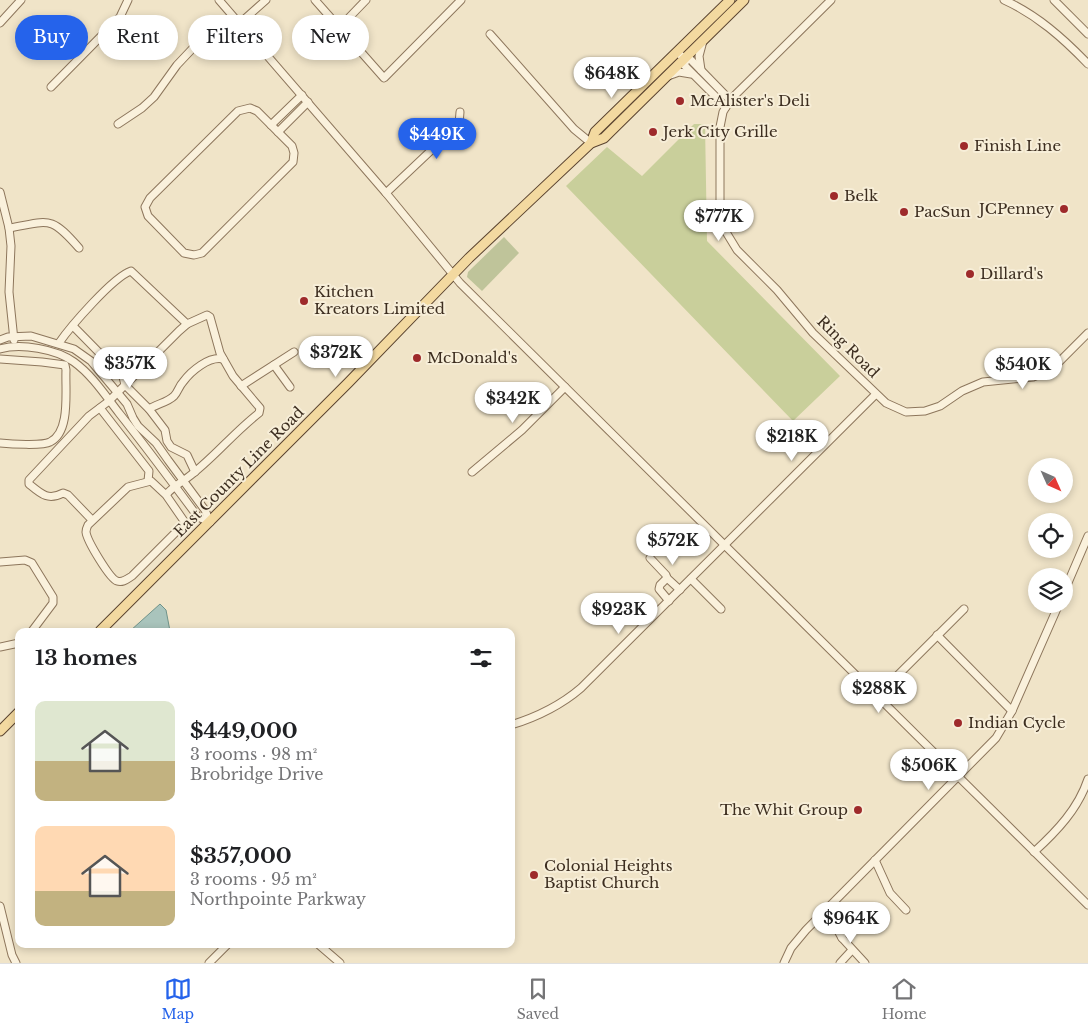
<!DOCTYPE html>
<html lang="en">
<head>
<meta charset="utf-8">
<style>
	:root { --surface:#fff; --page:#f6f6f6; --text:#202124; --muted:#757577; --line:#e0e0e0; --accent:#2563eb }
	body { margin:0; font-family:"Libre Baskerville",serif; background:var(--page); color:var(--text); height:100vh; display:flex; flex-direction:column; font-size:19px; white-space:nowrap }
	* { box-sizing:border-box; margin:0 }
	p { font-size:16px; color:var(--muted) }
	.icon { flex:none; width:28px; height:28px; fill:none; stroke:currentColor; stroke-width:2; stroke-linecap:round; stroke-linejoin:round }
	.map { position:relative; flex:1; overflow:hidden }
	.side { position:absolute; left:15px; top:628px; width:500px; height:320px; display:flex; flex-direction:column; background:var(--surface); border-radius:10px; box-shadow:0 2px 8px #0003 }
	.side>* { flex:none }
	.banner { position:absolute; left:15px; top:15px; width:500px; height:45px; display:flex; gap:10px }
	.needle { width:32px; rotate:135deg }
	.controls { position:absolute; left:1028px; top:458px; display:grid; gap:10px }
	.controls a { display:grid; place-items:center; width:45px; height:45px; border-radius:50%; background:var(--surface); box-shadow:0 2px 8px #0003; font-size:25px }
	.price { position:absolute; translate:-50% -42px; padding:0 11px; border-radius:18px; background:#fff; color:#222; font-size:16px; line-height:32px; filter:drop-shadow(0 1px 2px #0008) }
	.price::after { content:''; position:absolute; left:50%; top:30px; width:15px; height:11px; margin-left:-8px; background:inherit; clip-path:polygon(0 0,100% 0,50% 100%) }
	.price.selected { background:var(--accent); color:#fff }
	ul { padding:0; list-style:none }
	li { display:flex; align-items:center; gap:15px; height:125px; padding:0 20px }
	li span { display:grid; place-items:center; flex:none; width:140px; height:100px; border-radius:10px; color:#555 }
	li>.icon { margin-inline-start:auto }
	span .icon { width:60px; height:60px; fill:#fffc; stroke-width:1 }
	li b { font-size:21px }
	h2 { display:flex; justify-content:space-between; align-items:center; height:60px; padding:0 20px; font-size:21px }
	.pill { padding:0 18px; border-radius:22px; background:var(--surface); box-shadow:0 2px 8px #0003; font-size:18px; line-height:45px }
	.pill.selected { background:var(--accent); color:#fff }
	.dock { display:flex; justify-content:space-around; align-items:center; height:70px; border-top:1px solid var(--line); background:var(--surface); font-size:14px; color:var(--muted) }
	.dock a { display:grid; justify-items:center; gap:2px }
	.dock .selected { color:var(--accent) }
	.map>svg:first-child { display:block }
</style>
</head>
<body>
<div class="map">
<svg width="1088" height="963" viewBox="0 0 1088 963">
	<rect width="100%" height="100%" fill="#f0e4c8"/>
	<path fill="#c9cf9b" d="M694,124H705L707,241L840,376L793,421L566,186L607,147L642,176Z"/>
	<path fill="#bfc49a" d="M504,237L519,253L482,291L467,277L468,272Z"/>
	<path fill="#a9c4bc" stroke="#6f938a" d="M160,604L166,610L170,631H130Z"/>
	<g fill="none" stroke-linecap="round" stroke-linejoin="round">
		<g stroke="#8d765c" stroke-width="9">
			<g id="minor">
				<path d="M219,0L386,193L460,283L1088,905"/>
				<path d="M315,0L384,78L461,0"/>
				<path d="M831,0L730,100L723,112L720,127V204L721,218L726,232L737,250L777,290L813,333L886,403L906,412L925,411L940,406L962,391L983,382L1033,377L1045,372L1057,364L1088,333"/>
				<path d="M1004,0C1037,15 1063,38 1088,64"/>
				<path d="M1054,0L1088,34"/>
				<path d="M0,23L21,0"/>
				<path d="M339,28L366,0"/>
				<path d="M490,34L574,129L591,143"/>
				<path d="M677,52L685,59L691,60L730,100"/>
				<path d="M685,59V66L726,107"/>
				<path d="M701,70L699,56L703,41"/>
				<path d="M668,76L679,72L691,74"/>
				<path d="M51,87L120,17L128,0"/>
				<path d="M250,108L257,111L292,146L294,153L293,162L202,253L194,255L184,253L148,216L145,207L150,198L238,111Z"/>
				<path d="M118,124L142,108L154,97L177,65L194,47L240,23L266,0"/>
				<path d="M271,125L302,95"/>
				<path d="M278,132L308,102"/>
				<path d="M0,192L9,228L11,246L9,292L14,340"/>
				<path d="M386,193L459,124L460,112"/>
				<path d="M9,228C50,221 50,215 79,248"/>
				<path d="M73,326L123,377L125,385L149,409L165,430L167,441L171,447L187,455L195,472"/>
				<path d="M0,340L8,337L31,336L74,349L91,361L127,404L133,418L138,426L156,443L168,460L205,510L210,522"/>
				<path d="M59,343C70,327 113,277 131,271L187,324L207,315L210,317L220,353L233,376L260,408L259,413C233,433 213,459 187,478C180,483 170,489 166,495L184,521L183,525L132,576C127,579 123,583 117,581C110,579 87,541 86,532C86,530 87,527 88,525L128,487L151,481L166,495"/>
				<path d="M0,349C21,343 56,349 74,362C92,375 105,395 119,413C146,447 172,482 198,517L210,522"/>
				<path d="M0,359L42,362L65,365L66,370C65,390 71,432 50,442C43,446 10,444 0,443"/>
				<path d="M274,365L290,387"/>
				<path d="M241,386L294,352"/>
				<path d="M100,408L149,471L148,481"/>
				<path d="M149,409C157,404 168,402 174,396C178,392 179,386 183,382C191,371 209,356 223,359"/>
				<path d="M472,472L522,430L565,387"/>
				<path d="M92,520L68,495L63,493C48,501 41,494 29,484V480L89,416L109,401L179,331L187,324"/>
				<path d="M650,558L666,575L667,578L680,590"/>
				<path d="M0,562L25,560L32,563L53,597V603L32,631"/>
				<path d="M667,578L660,585L659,589L669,601"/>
				<path d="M691,579L721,609"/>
				<path d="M1064,592L1088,536"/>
				<path d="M937,635L1012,711"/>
				<path d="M0,647L19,643"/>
				<path d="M877,696L964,609"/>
				<path d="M511,725C537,717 560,706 581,688L875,395"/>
				<path d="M1034,852C1057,831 1078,809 1088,779"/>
				<path d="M875,860L890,893L906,910"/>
				<path d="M0,906L12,955L16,963"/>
				<path d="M822,914L836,927L842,938C842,923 839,918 828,908"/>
				<path d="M842,938L865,963"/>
				<path d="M318,944L340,963"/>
				<path d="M209,963L228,944"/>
				<path d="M784,963L791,948L806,930L996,738L1012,711L1059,604"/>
				<path d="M840,963L852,950"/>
			</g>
		</g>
		<g stroke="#5b4430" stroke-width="11">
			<g id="major">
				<path d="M591,143L595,132L730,0"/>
				<path d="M100,631L348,383L469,258L591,143L604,138L610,132L744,0"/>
				<path d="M0,731L19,712"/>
			</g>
		</g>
		<use href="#minor" stroke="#faf1dc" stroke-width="7"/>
		<use href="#major" stroke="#f3d9a0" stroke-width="9"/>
	</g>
	<g fill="#9e2a2b" stroke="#f7eed8" stroke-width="2">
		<circle cx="680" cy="101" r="5"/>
		<circle cx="653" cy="132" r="5"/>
		<circle cx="964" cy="146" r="5"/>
		<circle cx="834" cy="196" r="5"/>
		<circle cx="1064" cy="209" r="5"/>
		<circle cx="904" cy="212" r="5"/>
		<circle cx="970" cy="274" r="5"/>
		<circle cx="304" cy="301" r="5"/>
		<circle cx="417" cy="358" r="5"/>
		<circle cx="958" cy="723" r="5"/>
		<circle cx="858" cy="810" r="5"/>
		<circle cx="534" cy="875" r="5"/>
	</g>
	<g text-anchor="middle" stroke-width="4" stroke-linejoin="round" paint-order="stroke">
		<g font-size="15" fill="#3d2e20" stroke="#f7eed8" text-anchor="start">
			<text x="690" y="106">McAlister's Deli</text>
			<text x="663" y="137">Jerk City Grille</text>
			<text x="974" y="151">Finish Line</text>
			<text x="844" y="201">Belk</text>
			<text x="1054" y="214" text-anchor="end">JCPenney</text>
			<text x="914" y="217">PacSun</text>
			<text x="980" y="279">Dillard's</text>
			<text x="314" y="297">Kitchen<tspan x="314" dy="17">Kreators Limited</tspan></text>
			<text x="427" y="363">McDonald's</text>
			<text x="968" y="728">Indian Cycle</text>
			<text x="848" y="815" text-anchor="end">The Whit Group</text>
			<text x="544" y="871">Colonial Heights<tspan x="544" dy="17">Baptist Church</tspan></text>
		</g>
		<g font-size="15" fill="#3d2e20" stroke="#f7eed8">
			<text transform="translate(848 347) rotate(45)" y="5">Ring Road</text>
			<text transform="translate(239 472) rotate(-45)" y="5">East County Line Road</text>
		</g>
	</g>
</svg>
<div class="controls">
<a><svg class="needle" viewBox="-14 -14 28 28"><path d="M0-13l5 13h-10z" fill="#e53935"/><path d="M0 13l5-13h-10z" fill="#757577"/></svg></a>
<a><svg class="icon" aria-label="locate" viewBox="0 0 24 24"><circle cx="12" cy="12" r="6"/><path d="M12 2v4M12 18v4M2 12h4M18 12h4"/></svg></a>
<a><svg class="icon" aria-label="layers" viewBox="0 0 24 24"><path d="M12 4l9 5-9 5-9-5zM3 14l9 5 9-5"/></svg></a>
</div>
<b class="price" style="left:612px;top:99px">$648K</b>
<b class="price selected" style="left:437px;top:160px">$449K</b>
<b class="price" style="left:719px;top:242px">$777K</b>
<b class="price" style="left:336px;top:378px">$372K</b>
<b class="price" style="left:130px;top:389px">$357K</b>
<b class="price" style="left:1023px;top:390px">$540K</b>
<b class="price" style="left:513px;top:424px">$342K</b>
<b class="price" style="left:792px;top:462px">$218K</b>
<b class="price" style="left:673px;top:566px">$572K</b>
<b class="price" style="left:619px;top:635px">$923K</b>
<b class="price" style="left:879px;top:714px">$288K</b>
<b class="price" style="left:929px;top:791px">$506K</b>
<b class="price" style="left:851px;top:944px">$964K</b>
<div class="banner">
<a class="pill selected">Buy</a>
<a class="pill">Rent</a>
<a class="pill">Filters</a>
<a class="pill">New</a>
</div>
<section class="side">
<h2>13 homes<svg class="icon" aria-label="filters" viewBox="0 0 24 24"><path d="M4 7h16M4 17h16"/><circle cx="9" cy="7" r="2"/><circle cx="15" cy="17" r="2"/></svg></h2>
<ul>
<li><span style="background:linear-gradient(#dfe7d0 60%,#c2b280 0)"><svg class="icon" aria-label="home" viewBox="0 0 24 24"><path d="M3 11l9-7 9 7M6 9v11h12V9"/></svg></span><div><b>$449,000</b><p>3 rooms · 98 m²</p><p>Brobridge Drive</p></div></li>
<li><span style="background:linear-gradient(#ffd9b3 65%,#c2b280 0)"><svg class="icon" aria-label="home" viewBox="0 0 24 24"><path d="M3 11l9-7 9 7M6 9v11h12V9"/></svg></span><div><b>$357,000</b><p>3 rooms · 95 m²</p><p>Northpointe Parkway</p></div></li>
</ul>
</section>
</div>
<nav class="dock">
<a class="selected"><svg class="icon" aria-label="map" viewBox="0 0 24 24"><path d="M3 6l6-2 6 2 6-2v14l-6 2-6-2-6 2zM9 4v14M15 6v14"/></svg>Map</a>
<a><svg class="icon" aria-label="saved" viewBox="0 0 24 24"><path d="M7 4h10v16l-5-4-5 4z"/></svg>Saved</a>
<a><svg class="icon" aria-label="home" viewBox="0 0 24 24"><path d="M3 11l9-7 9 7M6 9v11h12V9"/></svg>Home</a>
</nav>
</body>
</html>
